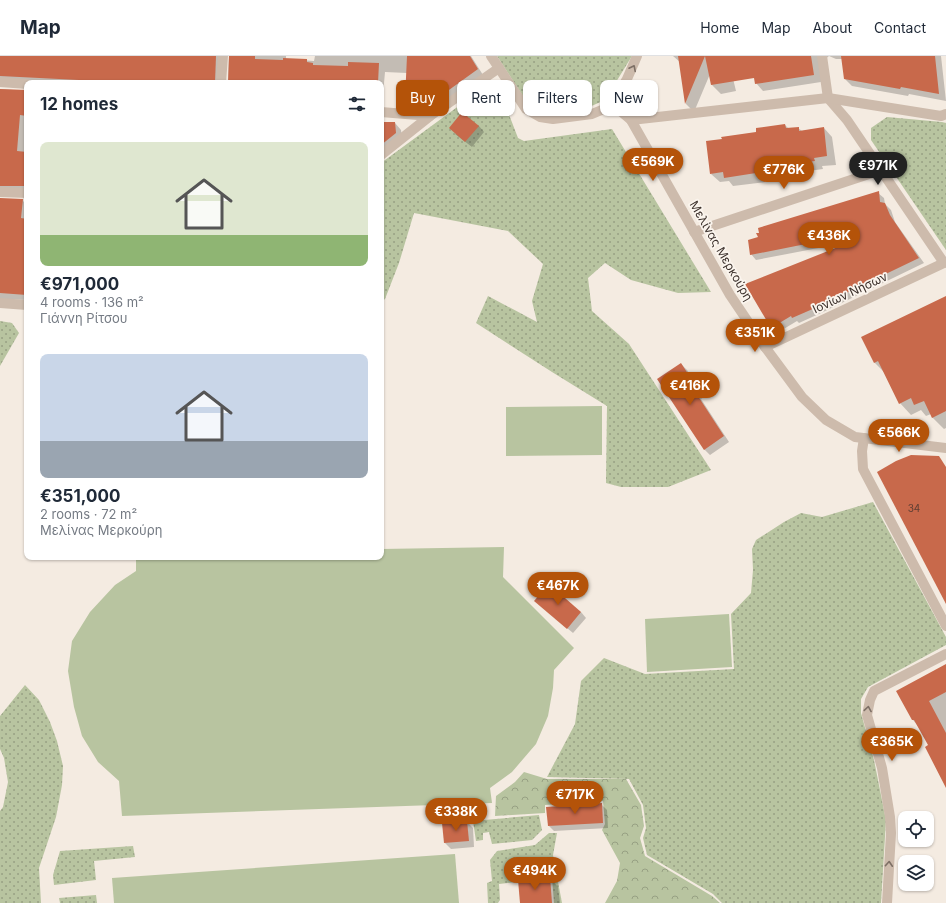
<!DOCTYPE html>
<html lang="en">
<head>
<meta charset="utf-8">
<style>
	:root { --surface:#fff; --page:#f6f6f7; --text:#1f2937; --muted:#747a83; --line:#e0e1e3; --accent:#b45309 }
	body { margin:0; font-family:Inter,sans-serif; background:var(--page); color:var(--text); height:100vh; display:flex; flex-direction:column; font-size:15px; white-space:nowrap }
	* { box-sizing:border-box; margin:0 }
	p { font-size:13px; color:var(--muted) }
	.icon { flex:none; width:22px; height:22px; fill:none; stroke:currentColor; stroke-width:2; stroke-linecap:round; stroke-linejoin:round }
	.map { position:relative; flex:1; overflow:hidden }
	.drawer { position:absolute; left:24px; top:24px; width:360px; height:480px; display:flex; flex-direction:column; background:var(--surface); border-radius:8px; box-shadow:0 1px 3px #0004 }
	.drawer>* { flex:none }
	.guide { position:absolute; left:396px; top:24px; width:380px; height:36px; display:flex; gap:8px }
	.buttons { position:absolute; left:898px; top:755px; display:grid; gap:8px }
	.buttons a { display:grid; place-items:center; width:36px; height:36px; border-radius:8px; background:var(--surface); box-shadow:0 1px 3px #0004; font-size:20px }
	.price { position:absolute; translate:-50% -34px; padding:0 9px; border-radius:14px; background:var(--accent); color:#fff; font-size:13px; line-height:26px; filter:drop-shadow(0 1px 2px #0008) }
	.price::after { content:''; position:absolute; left:50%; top:24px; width:12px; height:9px; margin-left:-6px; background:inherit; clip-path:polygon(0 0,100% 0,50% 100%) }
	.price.on { background:#222; color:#fff }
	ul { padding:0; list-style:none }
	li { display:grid; align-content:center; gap:8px; height:212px; padding:0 16px }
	li span { display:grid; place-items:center; height:124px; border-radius:8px; color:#555 }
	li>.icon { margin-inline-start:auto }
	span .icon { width:72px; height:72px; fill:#fffc; stroke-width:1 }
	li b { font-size:17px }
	h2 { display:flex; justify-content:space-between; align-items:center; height:48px; padding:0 16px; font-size:17px }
	.pill { padding:0 14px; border-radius:8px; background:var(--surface); box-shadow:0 1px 3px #0004; font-size:14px; line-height:36px }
	.pill.on { background:var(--accent); color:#fff }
	header { display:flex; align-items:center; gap:24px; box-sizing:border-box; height:56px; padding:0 20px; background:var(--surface); border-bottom:1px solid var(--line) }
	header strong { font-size:19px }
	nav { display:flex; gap:22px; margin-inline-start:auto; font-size:14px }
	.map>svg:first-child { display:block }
</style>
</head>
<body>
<header>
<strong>Map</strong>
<nav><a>Home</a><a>Map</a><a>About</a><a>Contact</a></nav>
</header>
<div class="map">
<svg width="946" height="847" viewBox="0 0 946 847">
	<defs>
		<pattern id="grass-dots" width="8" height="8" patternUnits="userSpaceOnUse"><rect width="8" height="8" fill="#b8c4a0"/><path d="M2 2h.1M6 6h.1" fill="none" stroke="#97a083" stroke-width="1.8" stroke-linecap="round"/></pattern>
		<pattern id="forest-crowns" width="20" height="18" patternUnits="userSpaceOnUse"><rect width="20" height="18" fill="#b8c4a0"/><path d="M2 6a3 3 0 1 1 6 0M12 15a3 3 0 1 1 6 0" fill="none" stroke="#97a083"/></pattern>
	</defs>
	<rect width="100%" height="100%" fill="#f4ebe1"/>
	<g fill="url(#grass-dots)">
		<path d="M497,0H632L605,44L587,52L552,58L540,55L526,45Z"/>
		<path d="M490,27L508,56L518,82L524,85L612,73L711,236L678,237L631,224L605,207L588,222L592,255L629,288L711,414L668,431H621L606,427L607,350L552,316L476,267L488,240L537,266L532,245L543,208L508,175L414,157L399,207L385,243L381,246V107Z"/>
		<path d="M887,61L942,66L946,67V194L871,84V72Z"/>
		<path d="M0,265L12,267L19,277L0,310Z"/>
		<path d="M873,446L946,581V589L868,631L861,643V657L874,704L886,764L881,847H722L713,838L647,799L643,782L646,772L643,749L629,723L547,721L575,668L581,625L604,602L645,618L734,613L731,558L751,537L753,514L752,493L756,484L784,466L801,457L822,461Z"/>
		<path d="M25,629L39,644L50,666L57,685L63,710L62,729L56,761L39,812L41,847H0V755L3,751L8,726L4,702L0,693V660Z"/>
		<path d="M539,759L542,774L532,784L492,788L489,776L483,777V784L476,785L473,765Z"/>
		<path d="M549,777H557L553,799L562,847H554L552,821L517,823V826L499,828L500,844L498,847H488L487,827L492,825L490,804L497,795L535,789Z"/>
		<path d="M133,790L135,801L94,805L96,824L54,829L53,819L60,795Z"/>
		<path d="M96,839L97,847H60L59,842Z"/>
	</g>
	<path fill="url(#forest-crowns)" d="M524,716L547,723H626L641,749L644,770L640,782L645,800L712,840L720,847H605L617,825L620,807L602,774L605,768L603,745L545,749V757L495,760L496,740L515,726Z"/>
	<g fill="#b8c4a0">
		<path d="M602,350V399L506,400V351Z"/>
		<path d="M504,491L503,521L574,592L554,614L553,632L548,660L536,688L512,716L490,732L492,747L122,760L119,725L98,706L82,680L74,651L68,615L72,585L90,556L115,529L136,515V501H381V493Z"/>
		<path d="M729,558L732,611L647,616L645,563Z"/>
		<path d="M455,798L459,847H114L112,822Z"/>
	</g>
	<g fill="#0003">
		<path d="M0,0H227L221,27H27L0,30Z"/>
		<path d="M229,0H286V3L314,5L315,0H471L483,19L437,53L412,49L406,43L407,17L385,16L381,61V27H228Z"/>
		<path d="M673,0H723L729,6L736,35L721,38L712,29L710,18L694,56L686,48L680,6Z"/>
		<path d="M752,0H941L946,45L909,38L908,40L852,30L845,23L842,3H836L829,0L824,4L821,26L763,35L756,27Z"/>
		<path d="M0,33L27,35V137L0,141Z"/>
		<path d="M381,67H395L401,74L402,83L381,100Z"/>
		<path d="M785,69L789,73L798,72L802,75L824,72L832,81L836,109L822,110L823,113L764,121L765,126L733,130L729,125L720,126L711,118L758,77Z"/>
		<path d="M479,70L484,76L472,91L455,78Z"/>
		<path d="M878,137L884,142L885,148L891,154L895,166L924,207L821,257L799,267L797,265L777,277L771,271L840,192L839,188L756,204L751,198L759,182Z"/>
		<path d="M0,144H22L27,149V244L0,243Z"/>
		<path d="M946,241V372L944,373L932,361L931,358L926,360L921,354L911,359L900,347L886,318L874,306Z"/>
		<path d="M681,308L687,314L704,341L701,343L729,386L710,399L704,393Z"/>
		<path d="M541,550L581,556L586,562L573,577Z"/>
		<path d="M946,609V729L930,690L918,670L913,664Z"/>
		<path d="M601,748L607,754L608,772L554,775L549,770Z"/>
		<path d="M467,766L473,772L474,791L451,793L445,787L444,768Z"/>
		<path d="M550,822L558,831L560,847H521Z"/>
	</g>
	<g fill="#c8694b">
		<path d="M0,0H216L215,27H138L0,20Z"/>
		<path d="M229,0H255V3L283,4V2L307,3V6L313,7V9L348,10V6L379,7L378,27H228Z"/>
		<path d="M407,0H470L478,13L442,39L443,40L430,48L405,43Z"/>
		<path d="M678,0H811L814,19L755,28L754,22L711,29L705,0L685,48Z"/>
		<path d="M841,0H935L939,38L901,31L900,33L844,23Z"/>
		<path d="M0,33L27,34V60L20,59L17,95L27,96V130H0Z"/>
		<path d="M462,56L479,70L465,86L449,72Z"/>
		<path d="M381,66H395L396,77L381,89Z"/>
		<path d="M785,68L786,72L799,71V75L824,71L827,100L814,102L815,105L756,113V117L724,122L723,116L710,118L706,85L722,83L721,81L756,76V72Z"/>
		<path d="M879,135L880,146L885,147L890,159L919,202L815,252L792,262L791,260L771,272L745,228L838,191L836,182L750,199L748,184L758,181L756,177H759L758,172Z"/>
		<path d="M0,142L23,143L21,162L27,163V239L0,237Z"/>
		<path d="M946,240V355L932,362L924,345L914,349L911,342L899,348L878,305L874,307L861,281Z"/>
		<path d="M681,307L699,335L696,337L724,380L704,394L657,323Z"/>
		<path d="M911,399L939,400L946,411V548L877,416L896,405Z"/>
		<path d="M549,528L581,556L567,573L534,545Z"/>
		<path d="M946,608V636L929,645L946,677V732L925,691L928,689L914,664H912L896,635Z"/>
		<path d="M602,747L603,767L548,770L546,751Z"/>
		<path d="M467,765L469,785L444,787L442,767Z"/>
		<path d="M550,821L552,847H520L518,824Z"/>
	</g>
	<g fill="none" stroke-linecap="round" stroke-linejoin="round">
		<g stroke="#cdbbac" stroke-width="10">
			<path d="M822,0L828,42L847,64L944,207"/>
			<path d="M0,26L27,28"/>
			<path d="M221,27L223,0"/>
			<path d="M381,56L430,60"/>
			<path d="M631,64L828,42L941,60L946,58"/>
			<path d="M381,99L430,60L499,12"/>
			<path d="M0,136L27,137"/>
			<path d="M694,176L881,114"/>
			<path d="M0,247L27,249"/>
			<path d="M765,291L946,206"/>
			<path d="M864,382L862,395L863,413L946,570"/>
			<path d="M887,847L891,777L890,761L882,712L867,659L870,644L874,635L946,598"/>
		</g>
		<g stroke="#cdbbac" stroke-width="10">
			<path d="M491,0L526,53L540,61L553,63L592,58L604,53L612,48L627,23L637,0"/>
			<path d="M612,48L631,64L730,239L765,291L802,341L826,364L855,381L946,392"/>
		</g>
	</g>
	<defs><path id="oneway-chevron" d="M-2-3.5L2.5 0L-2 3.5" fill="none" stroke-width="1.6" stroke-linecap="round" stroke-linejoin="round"/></defs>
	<g stroke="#7d6f65">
		<use href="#oneway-chevron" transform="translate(633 12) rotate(-63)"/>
		<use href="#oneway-chevron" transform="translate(868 653) rotate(-81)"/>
		<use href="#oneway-chevron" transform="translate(889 808) rotate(-86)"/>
	</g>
	<g text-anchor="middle" stroke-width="3.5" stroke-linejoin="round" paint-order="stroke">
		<g font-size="10" fill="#5e3e33">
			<text x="914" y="456">34</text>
		</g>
		<g font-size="12" fill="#3b302b" stroke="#fbf5ee">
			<text transform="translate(721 195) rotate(60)" y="4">Μελίνας Μερκούρη</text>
			<text transform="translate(850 237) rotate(-25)" y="4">Ιονίων Νήσων</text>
		</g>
	</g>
</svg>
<div class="buttons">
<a><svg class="icon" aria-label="locate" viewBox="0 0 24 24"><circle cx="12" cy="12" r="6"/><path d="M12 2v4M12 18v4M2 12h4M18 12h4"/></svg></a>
<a><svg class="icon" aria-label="layers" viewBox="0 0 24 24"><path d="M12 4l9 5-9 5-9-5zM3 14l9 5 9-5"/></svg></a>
</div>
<b class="price" style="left:653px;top:126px">€569K</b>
<b class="price on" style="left:878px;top:130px">€971K</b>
<b class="price" style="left:784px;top:134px">€776K</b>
<b class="price" style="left:829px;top:200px">€436K</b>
<b class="price" style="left:755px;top:297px">€351K</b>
<b class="price" style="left:690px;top:350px">€416K</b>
<b class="price" style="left:899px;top:397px">€566K</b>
<b class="price" style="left:558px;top:550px">€467K</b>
<b class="price" style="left:892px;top:706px">€365K</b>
<b class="price" style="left:575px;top:759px">€717K</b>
<b class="price" style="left:456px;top:776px">€338K</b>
<b class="price" style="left:535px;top:835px">€494K</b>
<div class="guide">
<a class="pill on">Buy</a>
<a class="pill">Rent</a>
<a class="pill">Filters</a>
<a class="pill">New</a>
</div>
<section class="drawer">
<h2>12 homes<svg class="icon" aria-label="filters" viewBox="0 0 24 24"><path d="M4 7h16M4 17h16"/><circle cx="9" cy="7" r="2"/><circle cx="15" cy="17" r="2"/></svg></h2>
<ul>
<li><span style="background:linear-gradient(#dfe7d0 75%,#8fb573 0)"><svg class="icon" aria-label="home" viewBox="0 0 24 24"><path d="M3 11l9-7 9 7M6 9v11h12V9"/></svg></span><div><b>€971,000</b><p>4 rooms · 136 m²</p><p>Γιάννη Ρίτσου</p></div></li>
<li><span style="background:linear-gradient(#c9d6e8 70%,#9aa5b1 0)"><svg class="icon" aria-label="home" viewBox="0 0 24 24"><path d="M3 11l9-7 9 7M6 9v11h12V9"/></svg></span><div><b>€351,000</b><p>2 rooms · 72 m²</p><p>Μελίνας Μερκούρη</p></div></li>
</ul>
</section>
</div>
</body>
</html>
